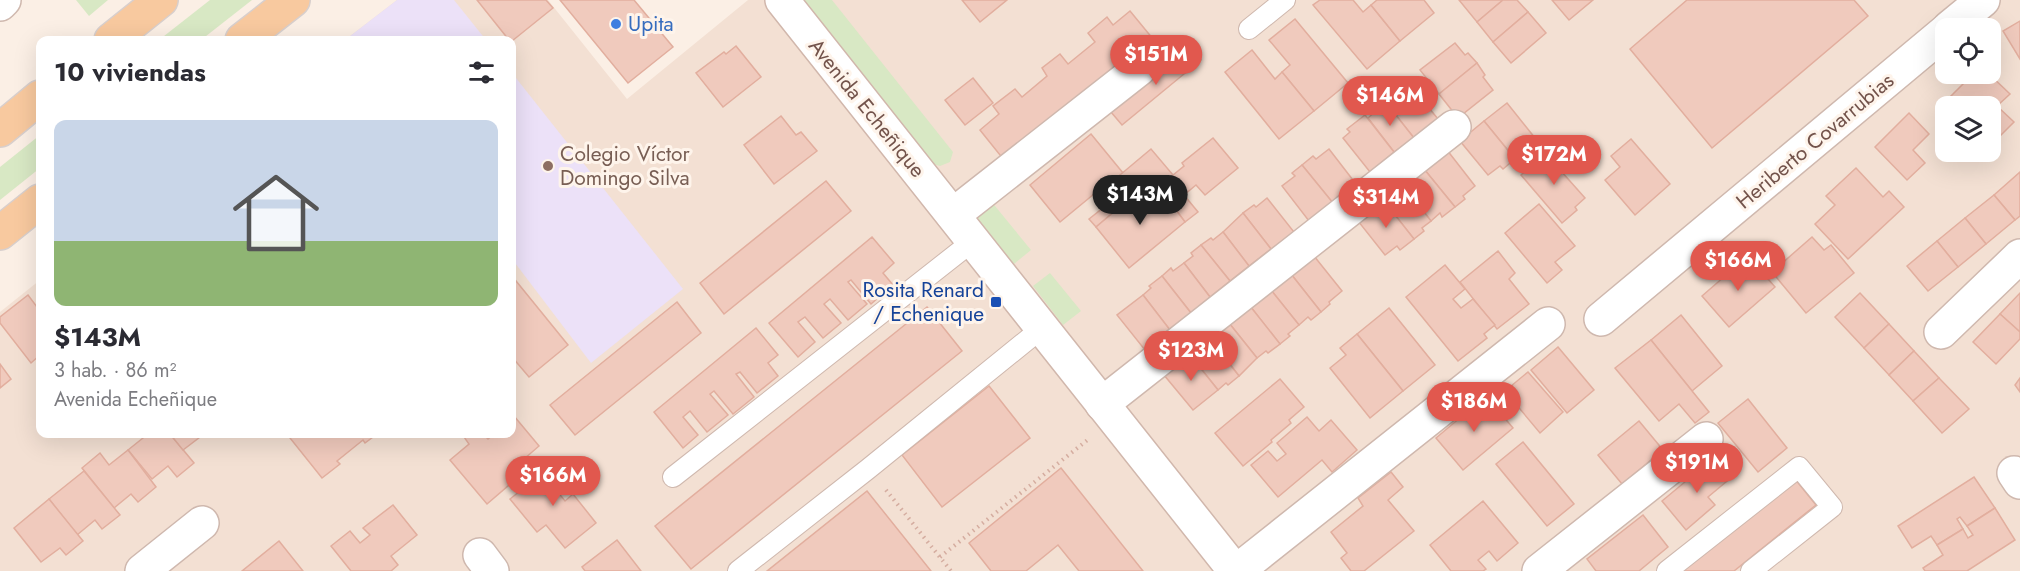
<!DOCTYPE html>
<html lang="es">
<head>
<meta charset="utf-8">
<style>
	:root { --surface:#fff; --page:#f7f7f7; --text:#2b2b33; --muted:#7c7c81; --line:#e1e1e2; --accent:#e1584e }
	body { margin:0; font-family:Jost,sans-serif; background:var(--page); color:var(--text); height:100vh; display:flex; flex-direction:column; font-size:22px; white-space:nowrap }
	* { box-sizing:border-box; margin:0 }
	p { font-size:20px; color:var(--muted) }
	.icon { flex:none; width:33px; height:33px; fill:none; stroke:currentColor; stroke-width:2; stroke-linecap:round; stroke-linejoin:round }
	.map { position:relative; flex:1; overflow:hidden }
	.details { position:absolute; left:36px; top:36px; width:480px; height:402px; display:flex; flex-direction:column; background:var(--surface); border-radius:12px; box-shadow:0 6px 24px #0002 }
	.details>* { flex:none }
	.tools { position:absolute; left:1935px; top:18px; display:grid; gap:12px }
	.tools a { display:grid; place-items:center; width:66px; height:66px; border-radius:12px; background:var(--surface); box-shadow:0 6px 24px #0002; font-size:30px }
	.price { position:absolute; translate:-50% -51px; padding:0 14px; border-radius:21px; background:var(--accent); color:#fff; font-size:20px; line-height:39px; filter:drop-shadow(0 2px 3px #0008) }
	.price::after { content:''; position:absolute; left:50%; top:36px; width:18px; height:14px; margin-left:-9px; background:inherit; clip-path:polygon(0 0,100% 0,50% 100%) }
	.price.active { background:#222; color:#fff }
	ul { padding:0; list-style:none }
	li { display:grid; align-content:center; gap:12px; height:318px; padding:0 18px }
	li+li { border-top:2px solid var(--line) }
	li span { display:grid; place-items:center; height:186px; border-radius:12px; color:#555 }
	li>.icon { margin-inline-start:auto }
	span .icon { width:108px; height:108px; fill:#fffc; stroke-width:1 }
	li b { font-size:26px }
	h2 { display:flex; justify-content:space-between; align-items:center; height:72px; padding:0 18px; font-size:26px }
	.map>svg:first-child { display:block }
</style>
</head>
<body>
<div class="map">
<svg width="2020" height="571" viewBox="0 0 2020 571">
	<rect width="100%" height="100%" fill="#fbefe5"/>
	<path fill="#f3e0d3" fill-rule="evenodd" d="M397,0H548L627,99L748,0H2020V571H0V312L40,280V434H512V40H345ZM1946,28H1990V74H1946ZM1946,106H1990V152H1946Z"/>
	<g fill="#ece1f8">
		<path d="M397,0H454L486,40H345Z"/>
		<path d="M512,73L683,289L591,363L512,259Z"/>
	</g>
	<g fill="#d8e8c4">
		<path d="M76,0H108L89,16Z"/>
		<path d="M210,0H252L201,40H159Z"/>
		<path d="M801,0H832L953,152L950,162L940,166L929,163Z"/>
		<path d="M40,135V168L0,200V167Z"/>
		<path d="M986,195L1031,250L1014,264L969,209Z"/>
		<path d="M1050,273L1081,311L1063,325L1033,286Z"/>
	</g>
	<g fill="#f0cabd" stroke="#e2ae9e" stroke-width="1.5">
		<path d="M477,0H546L553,8L512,41L509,40Z"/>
		<path d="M560,0H634L673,47L628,83Z"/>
		<path d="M962,0H1007L980,22Z"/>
		<path d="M1320,0H1353L1363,12L1371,5L1400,41L1367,69L1313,5Z"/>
		<path d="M1377,0H1424L1434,13L1400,41L1371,5Z"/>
		<path d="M1459,0H1503L1477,22Z"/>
		<path d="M1503,0H1517L1528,12L1493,42L1477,22Z"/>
		<path d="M1552,0H1593L1569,20Z"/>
		<path d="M1687,0H1854L1868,16L1712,148L1630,49Z"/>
		<path d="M1130,11L1153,39L1004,160L980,130L999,114L993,106L1015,89L1022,97L1047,76L1042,68L1060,54L1068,64L1095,42L1088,33L1107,17L1113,25Z"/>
		<path d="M1528,12L1546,33L1511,63L1493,42Z"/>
		<path d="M1295,19L1348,83L1314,111L1282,72L1290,65L1269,40Z"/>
		<path d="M2020,21V59L2003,31Z"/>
		<path d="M1455,43L1465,55L1468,53L1477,63L1439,94L1420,70Z"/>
		<path d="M736,46L761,77L723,107L696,73L724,52L726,54Z"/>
		<path d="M1190,46L1201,60L1122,125L1111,112Z"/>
		<path d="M1252,50L1275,79L1282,72L1314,111L1279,139L1225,72Z"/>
		<path d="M1477,63L1485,75L1483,77L1493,90L1458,118L1439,94Z"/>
		<path d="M1958,74H1989L2010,94L1997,106L2014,122L1990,146V106H1946V110L1941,106L1966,81Z"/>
		<path d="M973,78L993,103L965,125L945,100Z"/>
		<path d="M1410,85L1438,119L1414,138L1384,100L1395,91L1397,94Z"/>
		<path d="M1384,100L1414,138L1394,152L1368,118L1376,111L1374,109Z"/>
		<path d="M1507,103L1535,138L1524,148L1526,150L1515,159L1484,121Z"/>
		<path d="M1909,113L1929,134L1913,150L1925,163L1907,180L1875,147Z"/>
		<path d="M1365,115L1394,152L1370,172L1343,138L1350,132L1347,129Z"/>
		<path d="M781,116L796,135L801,132L817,151L774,184L744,145Z"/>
		<path d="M1484,121L1515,159L1503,169L1500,166L1488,175L1460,141Z"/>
		<path d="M1091,134L1123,173L1108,185L1117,196L1123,190L1130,198L1096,227L1089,219L1104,207L1094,194L1060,222L1030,185Z"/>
		<path d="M1213,138L1238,168L1205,195L1196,185L1184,195L1198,212L1185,222L1170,202L1164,207L1146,185L1130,198L1123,190L1117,196L1108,185L1151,149L1173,175L1184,166L1182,163Z"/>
		<path d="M1631,139L1670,184L1635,215L1605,180L1620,167L1611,156Z"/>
		<path d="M1329,149L1356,184L1333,203L1302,165L1313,156L1316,159Z"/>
		<path d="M1447,150L1475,186L1463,196L1465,199L1455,207L1424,169Z"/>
		<path d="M1550,150L1565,168L1561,171L1585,198L1575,207L1577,210L1562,223L1521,175Z"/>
		<path d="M1302,165L1333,203L1309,221L1282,186L1295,176L1292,173Z"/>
		<path d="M1856,168L1883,197L1889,191L1904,207L1848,259L1815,224L1835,205L1826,196Z"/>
		<path d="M1424,169L1455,207L1442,217L1440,213L1431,221L1403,185Z"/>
		<path d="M2020,172V216L2015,220L1994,195Z"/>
		<path d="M826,181L851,211L724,314L700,283Z"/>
		<path d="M1146,185L1164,207L1170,202L1185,222L1129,268L1096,227Z"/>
		<path d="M1403,185L1431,221L1422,228L1424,231L1414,239L1384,201Z"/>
		<path d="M1994,195L2015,220L1986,244L1965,218Z"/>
		<path d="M1267,198L1294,232L1271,249L1243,213L1254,205L1256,207Z"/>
		<path d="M1384,201L1414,239L1400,250L1397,246L1385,255L1358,221Z"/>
		<path d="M1539,204L1575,246L1555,262L1562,270L1547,283L1505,233Z"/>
		<path d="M1243,213L1271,249L1249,266L1223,232Z"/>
		<path d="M1965,218L1986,244L1958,267L1937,241Z"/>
		<path d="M1223,232L1249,266L1230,281L1201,245L1211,238L1213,240Z"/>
		<path d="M872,237L894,263L883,273L893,285L871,304L851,280L848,282L867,304L848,320L830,299L824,304L841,323L823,338L805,317L798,322L815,342L798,357L769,323Z"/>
		<path d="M1812,237L1824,250L1831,245L1854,273L1806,313L1772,272Z"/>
		<path d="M1937,241L1958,267L1928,291L1907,266Z"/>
		<path d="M1201,245L1230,281L1210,297L1184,263L1193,256L1191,253Z"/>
		<path d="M1498,251L1515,273L1509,279L1529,304L1497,329L1460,282Z"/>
		<path d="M1314,256L1342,291L1329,302L1330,304L1321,312L1291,274Z"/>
		<path d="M1748,256L1775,287L1729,327L1702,296Z"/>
		<path d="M1184,263L1210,297L1191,313L1162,276L1171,268L1173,271Z"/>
		<path d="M1445,265L1465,289L1453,299L1461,308L1473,299L1495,325L1484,334L1487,338L1458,361L1406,297Z"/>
		<path d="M1291,274L1321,312L1311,320L1308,317L1299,325L1271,290Z"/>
		<path d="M512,276L568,345L529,377L512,357Z"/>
		<path d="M1162,276L1191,313L1170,330L1143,295L1151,288L1149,286Z"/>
		<path d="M1271,290L1299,325L1288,334L1290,336L1280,344L1250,306Z"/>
		<path d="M1860,293L1889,324L1864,348L1835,317Z"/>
		<path d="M2020,293V332L2000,314Z"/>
		<path d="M28,295L40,311V355L31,363L0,323V317Z"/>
		<path d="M1143,295L1170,330L1145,350L1117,315Z"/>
		<path d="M677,302L701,333L575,435L550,405Z"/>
		<path d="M1250,306L1280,344L1268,353L1266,351L1257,358L1229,323Z"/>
		<path d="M927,307L962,351L691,569L655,526Z"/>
		<path d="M1389,308L1435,365L1403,391L1357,334Z"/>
		<path d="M2000,314L2020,332V339L1996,364L1973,342Z"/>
		<path d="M1681,315L1722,366L1692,391L1651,340Z"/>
		<path d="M1229,323L1257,358L1239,376L1210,339Z"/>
		<path d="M1889,324L1914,351L1889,375L1864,348Z"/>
		<path d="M756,328L778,355L768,363L778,376L757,393L740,372L736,374L754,397L733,414L714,391L710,394L728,415L707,432L690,411L683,417L698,435L683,448L654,412Z"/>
		<path d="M1357,334L1403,391L1370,418L1330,368L1346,355L1340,348Z"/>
		<path d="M1210,339L1239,376L1228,385L1226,383L1218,390L1190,355Z"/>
		<path d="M1651,340L1709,412L1695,423L1679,404L1659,421L1615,368Z"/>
		<path d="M1558,347L1594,390L1567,413L1531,370Z"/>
		<path d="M1914,351L1939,378L1913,401L1889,375Z"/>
		<path d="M1190,355L1218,390L1193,410L1164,375Z"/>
		<path d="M0,364L11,379L0,388Z"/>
		<path d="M1528,372L1563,412L1540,433L1505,391Z"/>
		<path d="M1939,378L1969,409L1942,433L1913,401Z"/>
		<path d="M2020,378V392L2015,385Z"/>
		<path d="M1280,379L1304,407L1289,420L1291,423L1271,440L1272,442L1243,466L1215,433Z"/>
		<path d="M989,386L1030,438L942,507L902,455Z"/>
		<path d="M1486,396L1513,428L1463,470L1436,438Z"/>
		<path d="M1748,399L1787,448L1758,472L1718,423Z"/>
		<path d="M514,416L539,446L516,466L523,473L487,504L450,460L469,444L464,437L468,434H483L488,439L494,434H512V418Z"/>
		<path d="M1307,417L1319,431L1331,420L1357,450L1332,472L1322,460L1278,497L1251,465L1268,451L1277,461L1286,454L1277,443Z"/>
		<path d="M1639,421L1663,450L1622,484L1598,455Z"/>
		<path d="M148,434H170L194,463L177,477L168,466L152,479L128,450Z"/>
		<path d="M170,434H204L183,450Z"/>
		<path d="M293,434H377L365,443L363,440L337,461L340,464L322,478L290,438Z"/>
		<path d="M1523,442L1574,504L1547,526L1496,464Z"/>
		<path d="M128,450L156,487L138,502L131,494L114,508L82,468L100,453L109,465Z"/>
		<path d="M1715,457L1732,477L1708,497L1715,505L1686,530L1662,501Z"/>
		<path d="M555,463L570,482L557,491L565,501L573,494L596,523L565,548L546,525L537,532L510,499Z"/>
		<path d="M1061,468L1143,571H1079L1058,545L1026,571H991L969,543Z"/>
		<path d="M84,471L120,515L102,529L95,520L77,535L49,499Z"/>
		<path d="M1391,472L1403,487L1388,500L1414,531L1364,571H1351L1341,558L1347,553L1331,532L1363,506L1358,498Z"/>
		<path d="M1974,477L1995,508L1967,526L1960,517L1957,519L1963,529L1937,545L1931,536L1912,548L1898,526Z"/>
		<path d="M1795,479L1816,505L1734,571H1681Z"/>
		<path d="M867,491L931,571H767Z"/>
		<path d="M49,499L83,541L66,555L60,548L41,562L14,528Z"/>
		<path d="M1483,501L1518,543L1497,561L1489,551L1478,560L1486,569L1483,571H1451L1430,545Z"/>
		<path d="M393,505L417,535L391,556L398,565L391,571H351L331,546L350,531L360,543L370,535L363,528Z"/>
		<path d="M1995,508L2015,540L1967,571H1925L1923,568L1943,555L1937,545L1963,529L1968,538L1973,535L1967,526Z"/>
		<path d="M1643,515L1668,547L1639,571H1596L1587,559Z"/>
		<path d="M617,540L641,571H585L582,567Z"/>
		<path d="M279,541L303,571H242Z"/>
	</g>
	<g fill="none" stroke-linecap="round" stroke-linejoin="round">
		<g stroke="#cfb8ae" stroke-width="22">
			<g id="lane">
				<path d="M1249,29L1285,0"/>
				<path d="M673,477L973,241"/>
				<path d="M738,571L868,469L1042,328"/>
				<path d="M1667,571L1799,467L1832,507L1751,571"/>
			</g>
		</g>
		<g stroke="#cfb8ae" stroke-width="36">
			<g id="street">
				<path d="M0,4L4,0"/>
				<path d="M1949,28L1983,0"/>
				<path d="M953,215L1139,69"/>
				<path d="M1601,319L1946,31"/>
				<path d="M1941,332L2020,256"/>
				<path d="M1102,404L1454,127"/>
				<path d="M2014,473L2020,482"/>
				<path d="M480,555L492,571"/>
				<path d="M142,571L202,523"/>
				<path d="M1237,571L1548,324"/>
				<path d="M1539,571L1706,439"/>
			</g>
		</g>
		<g stroke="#d1b7ac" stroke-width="36">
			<path id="secondary" d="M782,0L1235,571"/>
		</g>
		<g stroke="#d8cfcd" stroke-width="36">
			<g id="primary">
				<path d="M111,40L161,0"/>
				<path d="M242,40L293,0"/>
				<path d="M0,130L40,97"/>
				<path d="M0,233L40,201"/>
			</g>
		</g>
		<g stroke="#d5ada0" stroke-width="4" stroke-dasharray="1.5 4.5" stroke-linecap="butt">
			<path d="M886,490L951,571"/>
			<path d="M940,557L1090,438"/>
		</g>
		<use href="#lane" stroke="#fff" stroke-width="20"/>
		<use href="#street" stroke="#fff" stroke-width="33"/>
		<use href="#secondary" stroke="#fff" stroke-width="33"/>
		<use href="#primary" stroke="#f8c99f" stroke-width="33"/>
	</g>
	<circle fill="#3f7fe0" stroke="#fef4eb" stroke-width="2" cx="616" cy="24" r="6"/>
	<circle fill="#8d6e63" stroke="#fef4eb" stroke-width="2" cx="548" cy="166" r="6"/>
	<rect fill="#1a4fb4" stroke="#fef4eb" stroke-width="2" x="990" y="296" width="12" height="12" rx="3"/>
	<g text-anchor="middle" stroke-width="6" stroke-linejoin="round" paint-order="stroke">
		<g font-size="21" fill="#366cbe" stroke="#fef4eb" text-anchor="start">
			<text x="628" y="31">Upita</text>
		</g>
		<g font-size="21" fill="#73534b" stroke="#fef4eb">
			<text transform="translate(867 108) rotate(51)" y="7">Avenida Echeñique</text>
			<text transform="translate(1815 141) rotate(-40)" y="7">Heriberto Covarrubias</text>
		</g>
		<g font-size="21" fill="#785e54" stroke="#fef4eb" text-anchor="start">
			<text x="560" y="161">Colegio Víctor<tspan x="560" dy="24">Domingo Silva</tspan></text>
		</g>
		<g font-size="21" fill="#164399" stroke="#fef4eb" text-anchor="end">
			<text x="984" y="297">Rosita Renard<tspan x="984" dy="24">/ Echenique</tspan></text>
		</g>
	</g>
</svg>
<div class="tools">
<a><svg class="icon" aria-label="locate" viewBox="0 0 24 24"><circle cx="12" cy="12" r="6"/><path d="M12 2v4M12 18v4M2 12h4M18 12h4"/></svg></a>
<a><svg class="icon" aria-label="layers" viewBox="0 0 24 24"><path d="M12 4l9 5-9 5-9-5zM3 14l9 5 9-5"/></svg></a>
</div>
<b class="price" style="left:1156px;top:86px">$151M</b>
<b class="price" style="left:1390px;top:127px">$146M</b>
<b class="price" style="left:1554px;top:186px">$172M</b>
<b class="price active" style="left:1140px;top:226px">$143M</b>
<b class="price" style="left:1386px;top:229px">$314M</b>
<b class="price" style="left:1738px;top:292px">$166M</b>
<b class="price" style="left:1191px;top:382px">$123M</b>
<b class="price" style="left:1474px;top:433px">$186M</b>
<b class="price" style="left:1697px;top:494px">$191M</b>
<b class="price" style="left:553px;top:507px">$166M</b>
<section class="details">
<h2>10 viviendas<svg class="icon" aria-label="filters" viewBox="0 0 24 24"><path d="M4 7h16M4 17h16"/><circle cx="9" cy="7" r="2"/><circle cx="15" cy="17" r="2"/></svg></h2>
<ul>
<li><span style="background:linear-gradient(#c9d6e8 65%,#8fb573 0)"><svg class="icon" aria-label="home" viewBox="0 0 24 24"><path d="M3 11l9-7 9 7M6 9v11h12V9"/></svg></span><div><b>$143M</b><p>3 hab. · 86 m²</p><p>Avenida Echeñique</p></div></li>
</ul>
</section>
</div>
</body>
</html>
